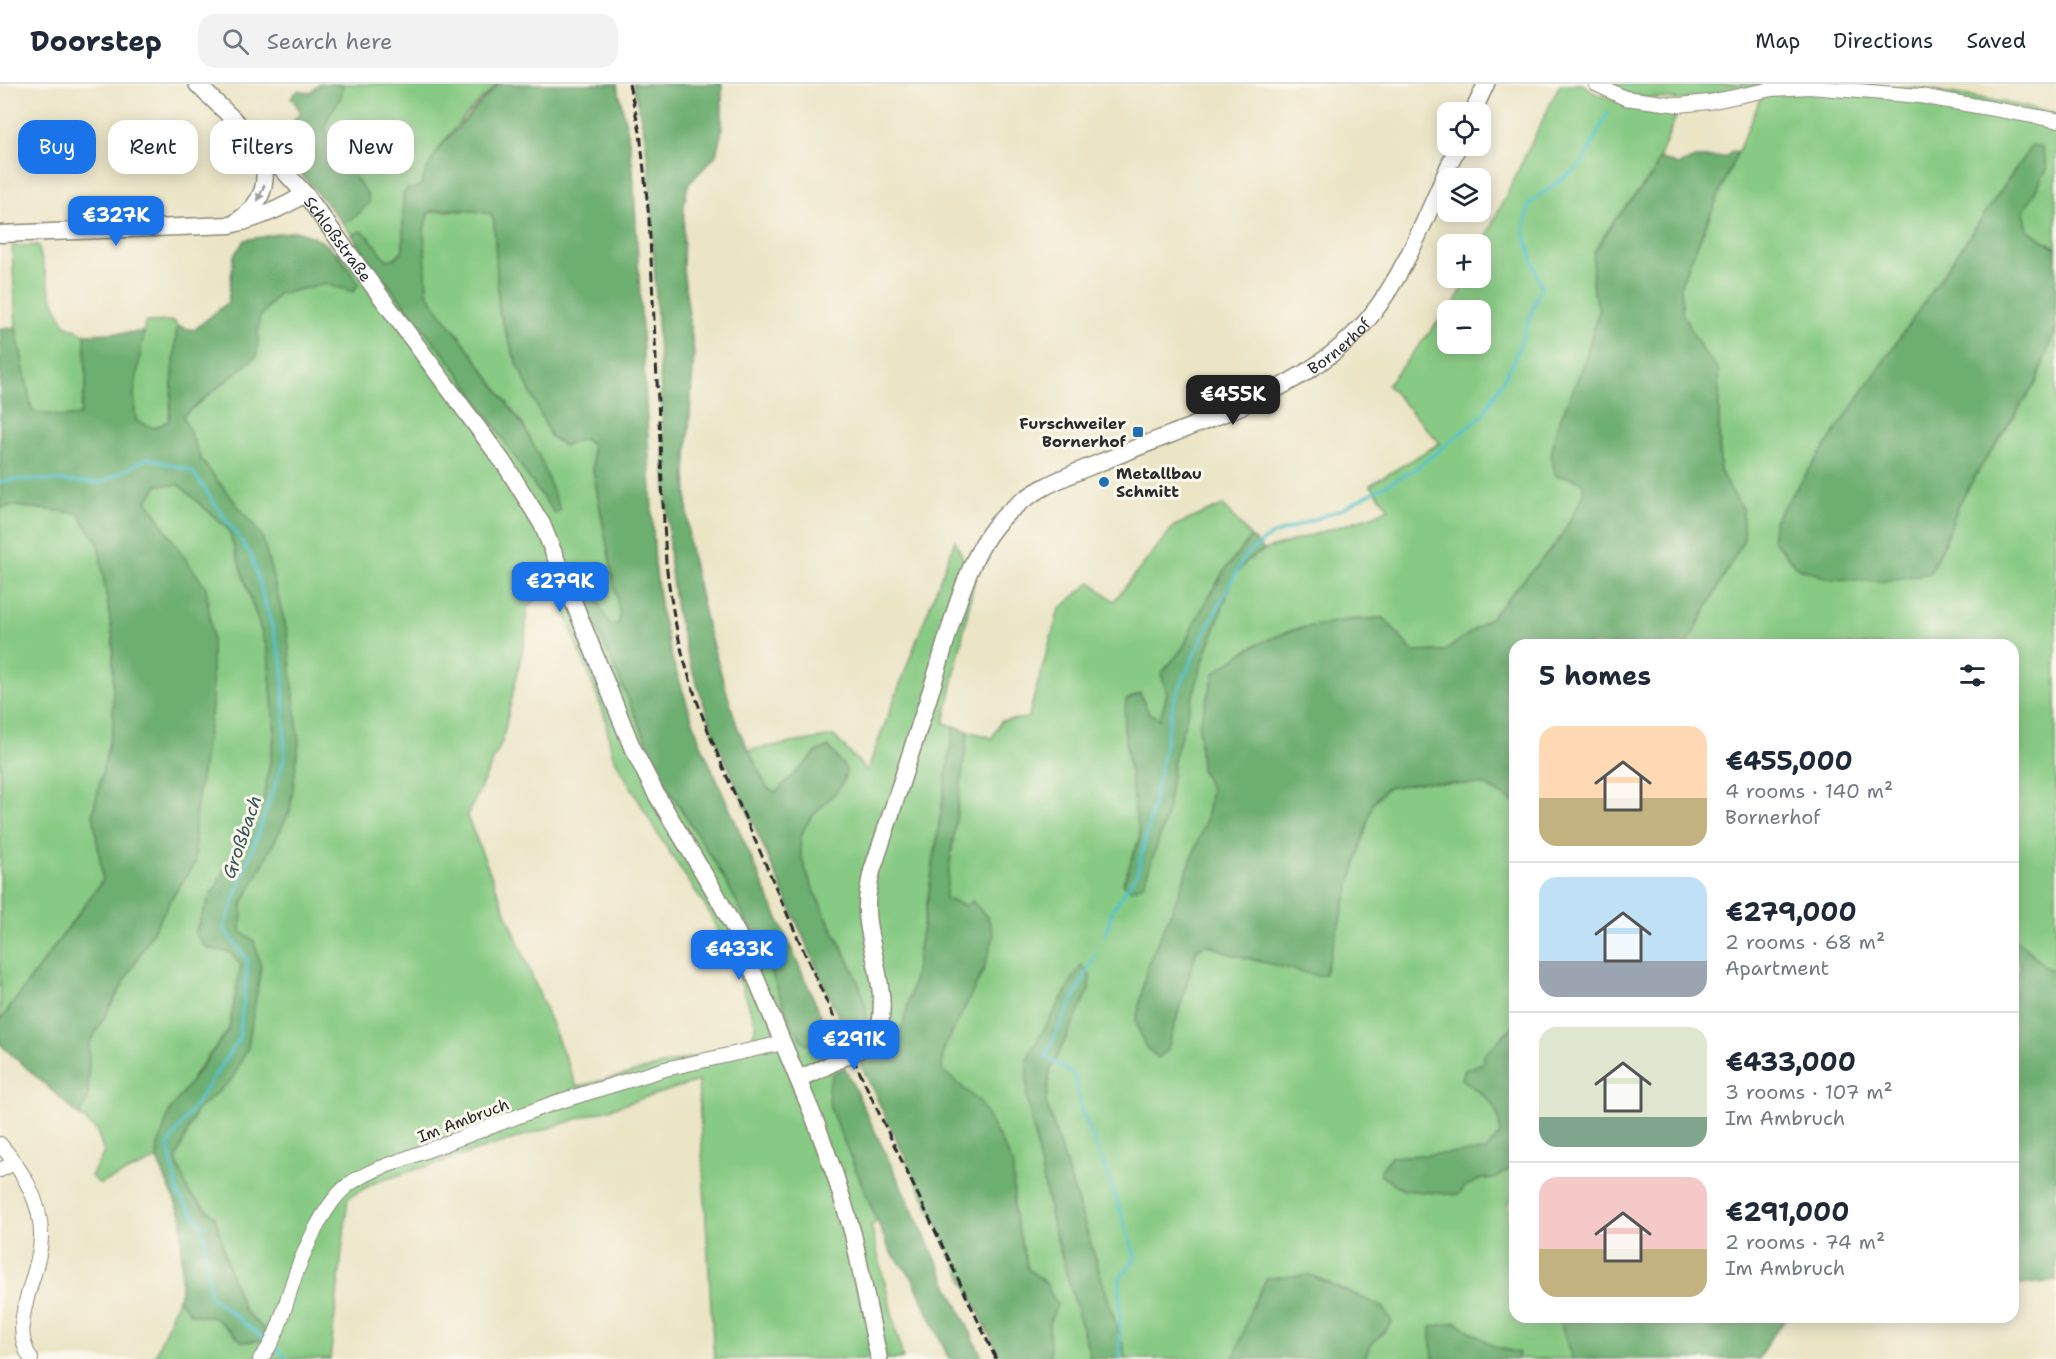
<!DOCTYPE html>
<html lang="en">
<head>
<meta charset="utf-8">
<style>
	:root { --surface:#fff; --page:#f2f2f3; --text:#1f2937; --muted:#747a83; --line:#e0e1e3; --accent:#1a73e8 }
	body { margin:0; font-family:"Shantell Sans",sans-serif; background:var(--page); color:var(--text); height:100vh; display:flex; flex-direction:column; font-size:22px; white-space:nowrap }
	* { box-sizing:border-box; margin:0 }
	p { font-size:20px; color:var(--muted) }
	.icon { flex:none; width:33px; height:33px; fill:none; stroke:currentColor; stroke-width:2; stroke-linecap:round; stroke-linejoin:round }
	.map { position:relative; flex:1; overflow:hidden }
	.side { position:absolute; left:1509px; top:555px; width:510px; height:684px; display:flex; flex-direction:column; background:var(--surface); border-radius:18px; box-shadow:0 3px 15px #0003 }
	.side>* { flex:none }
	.hud { position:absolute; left:18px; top:36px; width:570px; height:54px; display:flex; gap:12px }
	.fabs { position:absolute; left:1437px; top:18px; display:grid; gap:12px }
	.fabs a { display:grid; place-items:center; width:54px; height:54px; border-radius:12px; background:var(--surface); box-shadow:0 3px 15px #0003; font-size:30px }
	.price { position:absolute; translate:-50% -51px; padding:0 14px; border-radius:12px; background:var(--accent); color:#fff; font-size:20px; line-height:39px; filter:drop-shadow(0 2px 3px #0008) }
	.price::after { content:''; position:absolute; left:50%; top:36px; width:18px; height:14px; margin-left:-9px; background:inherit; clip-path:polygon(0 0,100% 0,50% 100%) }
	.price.selected { background:#222; color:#fff }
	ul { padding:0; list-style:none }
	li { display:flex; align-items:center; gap:18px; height:150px; padding:0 30px }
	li+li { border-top:2px solid var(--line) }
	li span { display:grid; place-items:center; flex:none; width:168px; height:120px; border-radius:18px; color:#555 }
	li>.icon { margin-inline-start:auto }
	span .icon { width:72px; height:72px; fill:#fffc; stroke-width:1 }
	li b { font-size:26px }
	h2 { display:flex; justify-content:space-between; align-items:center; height:72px; padding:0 30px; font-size:26px }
	.pill { padding:0 21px; border-radius:18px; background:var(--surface); box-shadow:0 3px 15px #0003; font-size:21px; line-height:54px }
	.pill.selected { background:var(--accent); color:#fff }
	header { display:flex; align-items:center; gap:36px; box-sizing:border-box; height:84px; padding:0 30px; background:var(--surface); border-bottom:2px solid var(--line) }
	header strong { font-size:28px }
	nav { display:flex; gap:33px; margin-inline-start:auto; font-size:21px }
	.search { width:420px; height:54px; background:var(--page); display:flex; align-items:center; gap:15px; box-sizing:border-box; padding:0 21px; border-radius:18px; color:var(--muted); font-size:22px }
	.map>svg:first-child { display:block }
</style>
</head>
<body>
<header>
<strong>Doorstep</strong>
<div class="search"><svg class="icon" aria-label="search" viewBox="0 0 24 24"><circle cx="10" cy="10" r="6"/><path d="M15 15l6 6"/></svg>Search here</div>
<nav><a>Map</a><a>Directions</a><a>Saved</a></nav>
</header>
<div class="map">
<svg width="2056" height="1275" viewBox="0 0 2056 1275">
	<rect width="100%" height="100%" fill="#fbf7ec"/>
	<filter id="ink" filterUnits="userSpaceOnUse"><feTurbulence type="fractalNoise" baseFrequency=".0167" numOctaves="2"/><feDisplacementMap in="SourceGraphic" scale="12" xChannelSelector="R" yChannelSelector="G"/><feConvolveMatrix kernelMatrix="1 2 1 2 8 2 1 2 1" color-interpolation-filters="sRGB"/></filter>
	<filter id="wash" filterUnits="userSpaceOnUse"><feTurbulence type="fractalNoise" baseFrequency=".008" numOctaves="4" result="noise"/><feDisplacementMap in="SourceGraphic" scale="24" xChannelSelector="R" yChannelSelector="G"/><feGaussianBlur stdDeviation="1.35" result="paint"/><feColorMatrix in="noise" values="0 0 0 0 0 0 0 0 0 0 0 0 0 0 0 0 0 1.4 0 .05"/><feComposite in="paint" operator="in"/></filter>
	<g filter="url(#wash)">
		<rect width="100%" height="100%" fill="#ebe5c6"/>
		<g fill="#87ca83" stroke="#597a57" stroke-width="1.5" fill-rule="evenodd">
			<path d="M342,0H498C469,26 433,64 421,101L403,110V166L392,176H387L369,153L361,147L352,151L343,139L356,132L341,74L325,46C326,42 327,36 329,32C335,21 345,13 342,0Z"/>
			<path d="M1560,0H1583L1596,10L1624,20L1679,25L1653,90L1614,137L1594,168L1592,201L1599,226L1584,280L1569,393L1583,398L1584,410L1559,456L1491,533L1445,567L1413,568L1384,534L1353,535L1294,545L1250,564L1201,684L1211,706L1206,736L1176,817L1147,882L1167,967L1197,865L1208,860L1227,869L1318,892L1373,719L1387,704L1424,698L1485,701L1515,719V941L1504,950L1483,979L1465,986L1462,995C1485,1014 1499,1016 1500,1050L1486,1067L1391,1073L1458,1111L1466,1102L1481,1095L1496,1094L1515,1081V1113L1508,1118V1142L1515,1150V1233H1559L1572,1275H1517L1519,1269L1495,1263L1456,1238L1431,1260L1434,1275H1364L1370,1262L1392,1239L1383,1223L1310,1191L1237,1267L1232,1275H1127L1046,1018L1050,987L1089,906L1027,1015L1052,1138L1091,1275H1050L1049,1239L1057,1221L1045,1198L1028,1185L1014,1128L1013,1080L942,986L943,967L984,885L973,817L966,822L945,815L968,647L992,654L1001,637L1028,634L1059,526L1091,498L1114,517L1174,442L1223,421L1251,453L1224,487L1194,539L1183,564L1162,590L1167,609L1160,636L1148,628L1140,609L1124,643L1135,727L1140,753L1123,799L1166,734L1174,675L1204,574L1234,492L1248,476L1264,466L1372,432L1389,424L1370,401L1440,359L1387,301L1447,227L1448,260H1480V226H1448L1456,217L1467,194H1480L1481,163Z"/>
			<path d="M1606,0C1688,0 1771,0 1853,0C1921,2 1990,14 2056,30V164L2028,146L2024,127L2047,85L2032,61L1774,437L1773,455L1782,465L1944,461L1959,420L1982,381L2037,297L2056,243V889C2038,882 2031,863 2013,855V561H1687L1744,455L1742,425L1720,387L1718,285L1702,266L1682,229L1681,199L1757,23L1764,2L1679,16L1632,12Z"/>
			<path d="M436,127H474L491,130L494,137L499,227L514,272L551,353L584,355L592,361L593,386L620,531L618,540L610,541L600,522L589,487L577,498L666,701L717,782L763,867L791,940L818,964L834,961L845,984L833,990L830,1024L877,1137L871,1142L903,1275H714L698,997L374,1099L348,1114L330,1275H271L261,1267L252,1275H154L178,1215L191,1230L215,1234L243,1258L264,1256V1245L244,1227L230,1189L215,1133L189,1109L176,1075L196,1027L232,995L248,963L241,849L242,821L290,727L262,452L202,377L183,332L257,272L259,234L278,210L326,200H359L337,168L358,157L368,175L459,289L531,397L555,429L559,425L540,374L524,343L460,253L438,226L427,208L424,146L428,129ZM556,506L605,633L612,670L659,752L706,823L730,870L756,941L752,954L713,968L577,1003L467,732L502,658L525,554L527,524L541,511Z"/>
			<path d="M38,161L51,211L65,241L85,250L86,300L80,331L65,333L32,328L16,244L12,162Z"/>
			<path d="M174,237L177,242L169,338L154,344L136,338L134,310L145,238Z"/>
			<path d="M158,401H179L228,445L268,568L275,649L263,717L209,815L195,849L207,864L230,868L241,881L229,945L194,991L158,1062L157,1075L100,1100L91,1092L104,1069L97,1047L79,1031L88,1015L89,960L173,812L195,779V732L212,623L169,451L147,416Z"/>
			<path d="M14,422L78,429L98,458L113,554V642L93,729L103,796L0,937V423Z"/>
			<path d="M955,456L974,499L944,639L954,642L928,814L913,899L903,942L883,966L860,979L848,955L863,948C860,929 859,907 854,889C844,858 792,783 801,753C807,730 830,712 845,695L829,663L818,667L776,709L767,704L748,666L834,652L867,687Z"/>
		</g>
		<g fill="#6dae71" stroke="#4c6c4e" stroke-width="1.5">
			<path d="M319,0H342C345,13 335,21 329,32C327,36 326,42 325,46L341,74L368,111L369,119L356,132L343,139L274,58L301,28L291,13L299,6L310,9Z"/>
			<path d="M498,0H617L628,50L633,86L655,480L661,528L673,578L700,658L834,961L818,964L803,958L791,940L763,867L717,782L666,701L577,498L581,486H589L600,522L610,541L618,540L620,531L593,386L592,361L584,355L564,362L551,353L514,272L499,227L494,137L491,130C472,126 447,122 428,129L424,146L427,208L438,226L460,253L524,343L540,374L560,426L555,430L531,397L459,289L368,175L352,151L361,147L369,153L387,176L396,174L403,166V110L408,104L415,105L421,101L425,89L439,64Z"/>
			<path d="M633,0H722V46L716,71L688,101L684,120L683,185L694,269L686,389L689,460L708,546L737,642L767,704L776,708L818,667L829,663L846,685C844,719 790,729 802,774C811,806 828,836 843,866C852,884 863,905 866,926C867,934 865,940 863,948L848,955L715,653L688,573L676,525L670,479L649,84L644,47Z"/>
			<path d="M2032,61L2042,63L2047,85L2024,127L2028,146L2056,164V243L2037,297L1982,381L1959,420L1943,461L1930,489L1884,497L1831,495L1798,484L1773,456L1774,437Z"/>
			<path d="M1732,67L1737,68L1681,199L1682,229L1702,266L1718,285L1720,387L1742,425L1744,455L1687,561H1515V719L1485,701L1424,698L1387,704L1373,719L1325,890L1318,892L1227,869L1208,860L1197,865L1167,967L1158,974L1145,962L1136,938L1147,882L1176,817L1206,736L1211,706L1201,684L1199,641L1215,588C1226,581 1237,572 1249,565C1290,542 1338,536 1384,534L1413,568L1445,567L1491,533L1559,456L1584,410L1582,398L1569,393L1556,392L1551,373L1556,345L1584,280L1599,226L1592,201L1594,168L1614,137L1653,90L1659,74L1678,81L1695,74L1726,73Z"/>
			<path d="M295,147C332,156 338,171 359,200L353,208L326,200L278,210L259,234L257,272L183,332L202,377L262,452L287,547L299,658L290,727L242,821L241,848L254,857L261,883L248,963L232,995L196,1027L176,1075L189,1109L215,1133L230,1189L244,1227L264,1245V1256L243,1258L215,1234L191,1230L178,1215L181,1207L182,1133L157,1075L158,1062L170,1026L229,945L241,881L230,868L207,864L195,849L209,815L263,717L275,649L268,568L228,445L179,401H158L147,416L169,451L206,504L212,549V623L195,732V779L173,812L89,960L88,1015L79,1031L0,960V937L103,796L93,729L113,642V554L98,458L78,429L14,422L0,423V244H16L32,327L65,333L80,331L86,300L85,250L144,248L134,310L136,337L154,344L169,337L177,242L194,246L228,218L234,171L245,156Z"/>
			<path d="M1251,453L1264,466L1248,476L1234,492L1204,574L1174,675L1166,734L1144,800L1131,806L1123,800L1140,753L1135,727L1124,643L1126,616L1140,609L1148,628L1160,635L1167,609L1161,590L1183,564L1194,539L1224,487Z"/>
			<path d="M954,642L968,647L945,815L965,822L972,817L988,834L994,852L984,885L943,967L942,986L980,1018L1013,1080L1014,1128L1028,1185L1045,1198L1057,1221L1049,1239L1050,1275H1001L860,979L883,966L903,942L913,899L928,814Z"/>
			<path d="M2013,855C2031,863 2038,882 2056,889V1197L2013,1202V901L2020,881L2013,875Z"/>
			<path d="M1081,881L1090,891L1089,906L1050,987L1046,1018L1127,1275H1091L1052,1138L1027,1015V975Z"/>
			<path d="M1515,941V1081L1496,1094L1481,1095L1466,1102L1458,1111L1403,1106L1380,1091V1087L1391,1073L1486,1067L1500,1050C1500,1016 1485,1014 1462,995L1465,986L1483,979L1484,970Z"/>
			<path d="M845,984L983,1275H949L912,1193L890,1167L830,1024L828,1003L833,990Z"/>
			<path d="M1310,1191L1383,1223L1392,1239L1370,1262L1364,1275H1232L1237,1267L1252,1222L1267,1194Z"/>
			<path d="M1559,1233H1788L1769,1256L1759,1275H1572Z"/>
			<path d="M1456,1238L1495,1263L1519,1269L1517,1275H1434L1431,1260V1243Z"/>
		</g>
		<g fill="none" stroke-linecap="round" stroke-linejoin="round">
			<g stroke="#55c2cf" stroke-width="3">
				<path d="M1628,1L1629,0"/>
				<path d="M0,398L20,395L101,399L148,374L192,387L251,471L283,581L285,672L224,845L248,877L239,955L168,1061L178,1110L203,1142L210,1212L268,1258"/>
				<path d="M1105,853L1112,827L1137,789L1154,717L1174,615L1203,552L1245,472L1270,452L1342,425L1414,386L1482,332L1513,279L1541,203L1524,147L1529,120L1582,80L1608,28"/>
				<path d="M1096,870L1045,972L1075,992L1081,1025L1106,1086L1136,1174L1120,1194V1275"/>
				<path d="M273,1262L283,1270L286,1275"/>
			</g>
		</g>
	</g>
	<g filter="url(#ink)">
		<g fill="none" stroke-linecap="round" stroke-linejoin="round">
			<g stroke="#8b8878" stroke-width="16">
				<g id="minor">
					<path d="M1596,0L1625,14L1679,21L1709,18L1772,5L1809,3L1920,12L2056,36"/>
					<path d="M0,1060C22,1086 41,1116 41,1150C42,1191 6,1237 31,1275"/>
					<path d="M0,1086L14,1079"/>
					<path d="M260,1275C277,1256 282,1231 290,1207C299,1177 322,1122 347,1102C355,1095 365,1091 375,1086L551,1020L665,985L783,959"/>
				</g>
			</g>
			<g stroke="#8b8878" stroke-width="19">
				<g id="major">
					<path id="s1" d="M197,0L263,64L305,110L506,382L542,440L632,663L656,710L716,810L738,851L815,1036L835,1091L853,1150L879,1275"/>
					<path d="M1473,28L1486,0"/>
					<path d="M236,138C267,117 267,98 263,64"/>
					<path d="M0,150L230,141C258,135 281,125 305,110"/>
					<path id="s2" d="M868,961C899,933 868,865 867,828C866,814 869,800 872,787C893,724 914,660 934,597C949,550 965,477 997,440C1029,402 1081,387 1126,368C1207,335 1312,304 1369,234C1409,185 1431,119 1458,62"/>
					<path d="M798,995L825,983"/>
				</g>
			</g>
			<use href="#minor" stroke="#fff" stroke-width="14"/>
			<use href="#major" stroke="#fff" stroke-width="16"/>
			<path stroke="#2b2b2b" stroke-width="3" stroke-dasharray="9 4.5" stroke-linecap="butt" d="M629,0L640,48L649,134L666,479C670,511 675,541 683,572C704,649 741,722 772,795C842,957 921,1115 996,1275"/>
			<g stroke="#8b8878" stroke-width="19" stroke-linecap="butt">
				<path id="major-bridge" d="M825,983L868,961"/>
			</g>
			<use href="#major-bridge" stroke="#fff" stroke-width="16"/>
		</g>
		<defs><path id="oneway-solid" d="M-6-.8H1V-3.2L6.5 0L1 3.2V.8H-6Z" transform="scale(1.5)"/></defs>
		<use fill="#a0a0a0" href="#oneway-solid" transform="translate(261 109) rotate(113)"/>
	</g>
	<g fill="#1f6fb2" stroke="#fbf7ec" stroke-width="2">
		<rect x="1132" y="342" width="12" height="12" rx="3"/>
		<circle cx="1104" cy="398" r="6"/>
	</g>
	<g text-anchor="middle" stroke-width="6" stroke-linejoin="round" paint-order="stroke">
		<g font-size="16" fill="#2b2b2b" stroke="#fbf7ec">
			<text dy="6" stroke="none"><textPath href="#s1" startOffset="210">Schloßstraße</textPath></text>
			<text dy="6" stroke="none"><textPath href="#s2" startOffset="938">Bornerhof</textPath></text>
			<text transform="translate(463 1036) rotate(-21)" y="6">Im Ambruch</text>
		</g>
		<g font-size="16" font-weight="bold" fill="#2b2b2b" stroke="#fbf7ec" text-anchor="end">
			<text x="1126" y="345">Furschweiler<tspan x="1126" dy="18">Bornerhof</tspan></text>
			<text x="1116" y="395" text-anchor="start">Metallbau<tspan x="1116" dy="18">Schmitt</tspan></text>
		</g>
		<g font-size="18" font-style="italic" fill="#38585c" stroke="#fbf7ec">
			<text transform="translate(242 753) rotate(-71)" y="6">Großbach</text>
		</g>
	</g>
</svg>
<div class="fabs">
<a><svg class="icon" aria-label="locate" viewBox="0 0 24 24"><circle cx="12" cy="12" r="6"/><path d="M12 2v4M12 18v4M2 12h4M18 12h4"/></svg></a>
<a><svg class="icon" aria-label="layers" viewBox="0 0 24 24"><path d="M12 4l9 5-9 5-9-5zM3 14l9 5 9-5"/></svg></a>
<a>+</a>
<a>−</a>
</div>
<b class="price" style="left:116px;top:163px">€327K</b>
<b class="price selected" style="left:1233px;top:342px">€455K</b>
<b class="price" style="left:560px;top:529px">€279K</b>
<b class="price" style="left:739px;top:897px">€433K</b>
<b class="price" style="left:854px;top:987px">€291K</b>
<div class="hud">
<a class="pill selected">Buy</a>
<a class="pill">Rent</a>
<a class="pill">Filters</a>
<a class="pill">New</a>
</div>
<section class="side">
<h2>5 homes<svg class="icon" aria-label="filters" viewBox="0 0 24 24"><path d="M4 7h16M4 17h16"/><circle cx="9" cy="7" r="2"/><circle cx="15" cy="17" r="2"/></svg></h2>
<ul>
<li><span style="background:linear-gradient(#ffd9b3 60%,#c2b280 0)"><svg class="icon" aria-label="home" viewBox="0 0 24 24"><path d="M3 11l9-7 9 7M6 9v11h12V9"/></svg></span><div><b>€455,000</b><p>4 rooms · 140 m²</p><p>Bornerhof</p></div></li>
<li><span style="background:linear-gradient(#bfe0f5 70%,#9aa5b1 0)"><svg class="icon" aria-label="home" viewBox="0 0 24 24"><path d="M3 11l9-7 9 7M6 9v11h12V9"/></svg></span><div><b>€279,000</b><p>2 rooms · 68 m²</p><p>Apartment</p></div></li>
<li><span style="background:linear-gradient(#dfe7d0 75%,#7fa58c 0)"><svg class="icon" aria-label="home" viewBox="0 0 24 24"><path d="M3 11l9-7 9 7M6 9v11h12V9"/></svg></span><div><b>€433,000</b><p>3 rooms · 107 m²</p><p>Im Ambruch</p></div></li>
<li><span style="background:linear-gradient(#f6c9c9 60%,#c2b280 0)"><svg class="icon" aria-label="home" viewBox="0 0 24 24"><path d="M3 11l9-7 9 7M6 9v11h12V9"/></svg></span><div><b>€291,000</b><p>2 rooms · 74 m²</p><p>Im Ambruch</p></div></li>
</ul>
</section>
</div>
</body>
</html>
